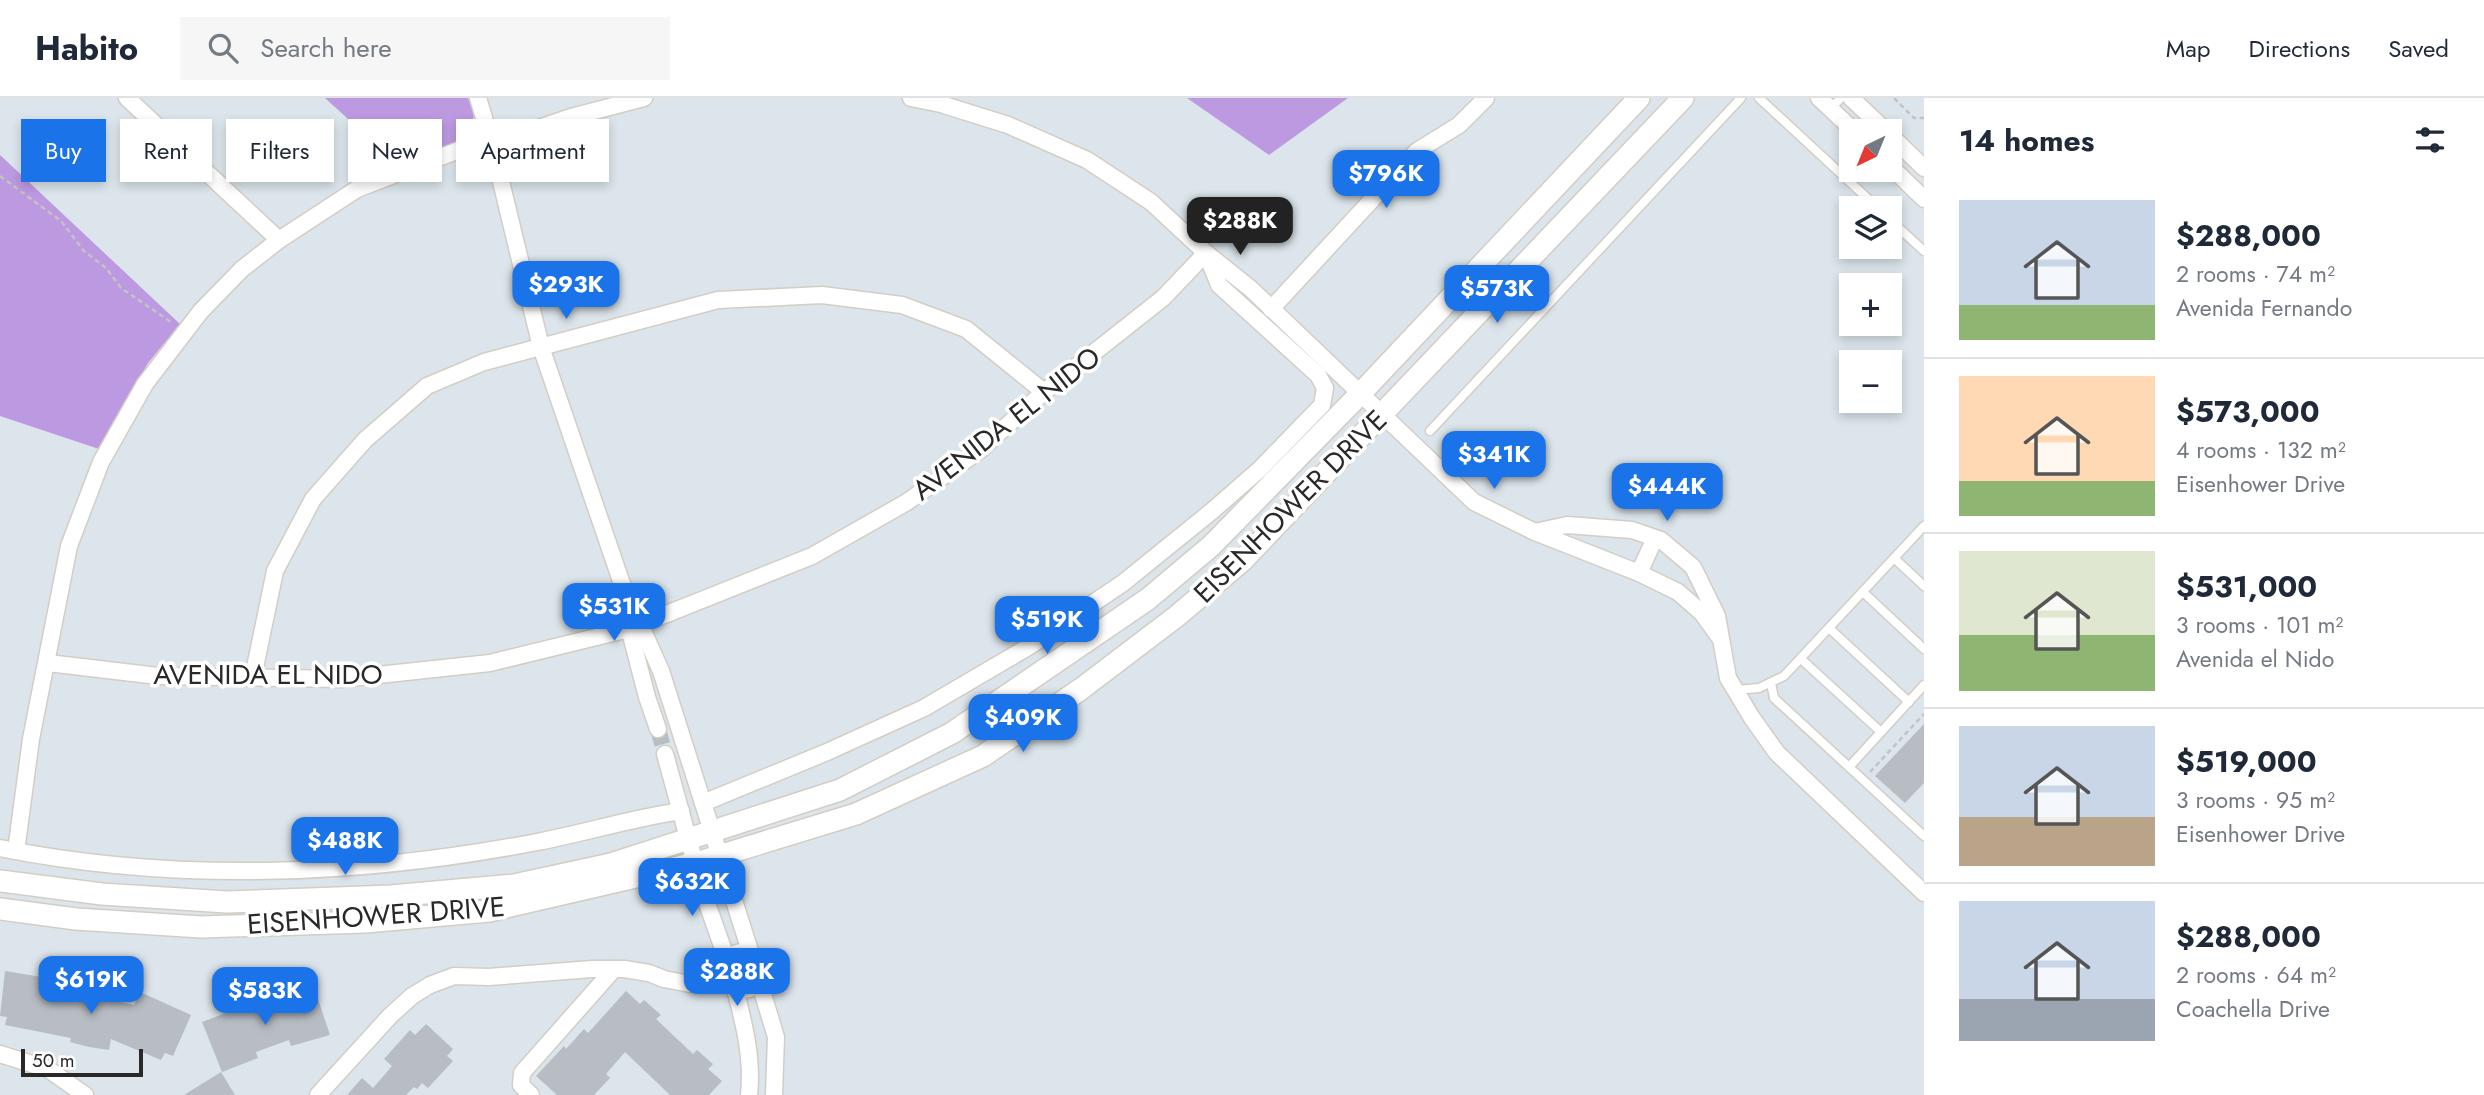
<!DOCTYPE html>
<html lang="en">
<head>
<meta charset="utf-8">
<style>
	:root { --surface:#fff; --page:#f6f6f7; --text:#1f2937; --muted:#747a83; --line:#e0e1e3; --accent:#1a73e8 }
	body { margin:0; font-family:Jost,sans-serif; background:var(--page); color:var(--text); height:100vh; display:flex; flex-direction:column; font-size:26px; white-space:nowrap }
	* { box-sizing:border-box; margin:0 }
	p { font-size:23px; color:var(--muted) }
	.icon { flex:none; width:38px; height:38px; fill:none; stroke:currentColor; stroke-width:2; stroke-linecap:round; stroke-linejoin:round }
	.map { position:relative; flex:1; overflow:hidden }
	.side { display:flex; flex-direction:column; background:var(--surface); width:560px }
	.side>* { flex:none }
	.top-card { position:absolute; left:21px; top:21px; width:665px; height:63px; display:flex; gap:14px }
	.needle { width:46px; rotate:223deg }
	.buttons { position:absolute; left:1839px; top:21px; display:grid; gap:14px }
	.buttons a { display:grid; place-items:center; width:63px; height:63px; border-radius:0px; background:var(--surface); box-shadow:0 4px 10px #0003; font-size:35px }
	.scale { position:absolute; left:21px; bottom:18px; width:122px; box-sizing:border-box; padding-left:7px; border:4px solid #292929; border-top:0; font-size:19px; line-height:24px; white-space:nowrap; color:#292929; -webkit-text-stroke:5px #fff; paint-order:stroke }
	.price { position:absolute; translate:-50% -60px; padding:0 16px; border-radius:14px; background:var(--accent); color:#fff; font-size:23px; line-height:46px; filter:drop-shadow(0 2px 4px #0008) }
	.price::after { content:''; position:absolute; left:50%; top:42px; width:21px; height:16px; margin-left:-10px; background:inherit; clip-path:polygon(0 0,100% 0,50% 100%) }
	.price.selected { background:#222; color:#fff }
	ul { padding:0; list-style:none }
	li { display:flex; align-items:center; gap:21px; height:175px; padding:0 35px }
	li+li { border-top:2px solid var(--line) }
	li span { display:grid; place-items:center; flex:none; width:196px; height:140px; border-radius:0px; color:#555 }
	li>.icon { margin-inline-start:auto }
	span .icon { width:84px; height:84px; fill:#fffc; stroke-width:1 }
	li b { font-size:30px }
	h2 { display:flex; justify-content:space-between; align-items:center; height:84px; padding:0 35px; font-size:30px }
	.chip { padding:0 24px; border-radius:0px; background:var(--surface); box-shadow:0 4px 10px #0003; font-size:24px; line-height:63px }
	.chip.selected { background:var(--accent); color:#fff }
	header { display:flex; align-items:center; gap:42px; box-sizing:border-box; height:98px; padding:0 35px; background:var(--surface); border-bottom:2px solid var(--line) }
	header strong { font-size:33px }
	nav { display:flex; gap:38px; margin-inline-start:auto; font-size:24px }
	.search { width:490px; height:63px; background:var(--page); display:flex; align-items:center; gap:18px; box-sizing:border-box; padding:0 24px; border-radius:0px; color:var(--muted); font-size:26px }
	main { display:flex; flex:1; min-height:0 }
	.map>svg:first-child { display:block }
</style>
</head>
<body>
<header>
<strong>Habito</strong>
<div class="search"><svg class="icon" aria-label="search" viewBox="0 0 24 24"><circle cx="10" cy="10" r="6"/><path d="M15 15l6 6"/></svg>Search here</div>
<nav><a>Map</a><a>Directions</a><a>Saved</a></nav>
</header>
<main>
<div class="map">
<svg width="1924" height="997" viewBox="0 0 1924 997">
	<rect width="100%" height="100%" fill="#dbe5eb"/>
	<g fill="#bd99e1">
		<path d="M325,0H468L474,13L472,34L453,45L375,74L347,20Z"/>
		<path d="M1187,0H1348L1269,57Z"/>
		<path d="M0,57L180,226L148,265L99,351L0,318Z"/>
	</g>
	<g fill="#b8bdc4">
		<path d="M1924,626V685L1905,705L1875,678Z"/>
		<path d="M5,873L60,882L59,890L134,907L140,894L191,917L173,958L165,955L161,962L111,941L109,952L89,949L70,944L71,940L5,927L7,919L0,918Z"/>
		<path d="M306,890L309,897L316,895L330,937L291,948L289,942L256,954L258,960L222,974L202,924L255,904L256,907Z"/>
		<path d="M626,893L640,906L644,902L661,917L656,921L693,956L697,952L713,966L708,971L722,983L709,997H670L625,954L606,976L610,980L594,997H557L536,978L564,948L566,951L584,931L588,935Z"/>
		<path d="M426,926L453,951L447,958L453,963L428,990L422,985L417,991L414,989L406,997H347L362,980L373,990L392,968L384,961L410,932L415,937Z"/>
		<path d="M221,974L235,997H184Z"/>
	</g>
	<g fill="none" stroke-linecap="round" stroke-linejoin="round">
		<path stroke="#b7bfc4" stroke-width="16" stroke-dasharray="16 8" stroke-linecap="butt" d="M658,631L665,656"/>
		<g stroke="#d3cec4" stroke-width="11">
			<g id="service">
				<path d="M1759,0L1878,110"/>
				<path d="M1830,11L1841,0"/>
				<path d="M1890,122L1924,153"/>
				<path d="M1430,333L1741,0"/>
				<path d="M1894,460L1924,488"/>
				<path d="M1863,494L1924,551"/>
				<path d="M1829,530L1909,604"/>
				<path d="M1801,561L1881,634"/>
				<path d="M1771,585L1774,600L1924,738"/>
				<path d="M1736,592L1759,590L1784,578L1924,428"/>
				<path d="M1849,669L1924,587"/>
			</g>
		</g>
		<g stroke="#d3cec4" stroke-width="19">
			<g id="minor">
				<path d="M127,0L279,142"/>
				<path d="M478,0L492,46L541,249L621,483L661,573L751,856"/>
				<path d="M1819,0L1854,33"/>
				<path d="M1851,0L1886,33"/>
				<path d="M1890,37L1924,70"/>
				<path d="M1890,68L1924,101"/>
				<path d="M1271,211L1417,53L1459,27L1486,0"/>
				<path d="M1535,434L1567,427L1632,432L1661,442L1693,469L1717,518L1728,580L1752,620L1777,655L1924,795"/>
				<path d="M1639,475L1655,440"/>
				<path d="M627,522L647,599L658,631"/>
				<path d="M48,565L158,578L341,581L490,565L629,531L812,458L907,404L980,352L1044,294L1163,200L1206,155L1251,191L1474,404L1535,434L1639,475L1678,494L1702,515L1720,540"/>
				<path d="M253,579L275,473L313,401L365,342L427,288L484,264L718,202L822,197L902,207L966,231L1044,294"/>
				<path d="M665,656L702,791L727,862"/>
				<path d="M703,705L827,654L924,610L1028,549L1123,485L1212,413L1260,371L1322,307L1325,290L1318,277L1219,187L1206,155L1151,104L1087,62L1008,27L941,6L911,0"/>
				<path d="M0,750C176,785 361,778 537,744C585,735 632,720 681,713"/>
				<path d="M16,753L31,641L69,448L101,364L145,286L201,213L242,171L279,142L357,91L459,52L492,46L571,19L644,0"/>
				<circle cx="743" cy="873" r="19"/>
				<path d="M759,883L776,939L774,997"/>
				<path d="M735,891C744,925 753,961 749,997"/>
				<path d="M0,956L48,971L85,997"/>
				<path d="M318,997L390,918L412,898L430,887L454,878L489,879L592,871H624L649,875L664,881L690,886L724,879"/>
				<path d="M531,997L521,987L522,975L614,871"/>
			</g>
		</g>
		<g stroke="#d3cec4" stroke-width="24">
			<g id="secondary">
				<path d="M0,783L102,796L227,804L391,798L514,787L611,766L840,692L952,635L1148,501L1211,448L1360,296L1639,0"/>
				<path d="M0,811L76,821L201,829L365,824L489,813L696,765L856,716L983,658L1081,591L1177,518L1243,462L1683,0"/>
			</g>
		</g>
		<g stroke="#c3c3c3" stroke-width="2.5" stroke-dasharray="5 3.5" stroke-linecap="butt">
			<path d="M1894,0L1914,20H1924"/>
			<path d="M0,78L61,123L84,153L106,170L121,190L171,224"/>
			<path d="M1870,674L1924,616"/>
		</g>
		<use href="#service" stroke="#fff" stroke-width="8"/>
		<use href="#minor" stroke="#fff" stroke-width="16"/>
		<use href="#secondary" stroke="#fff" stroke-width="21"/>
	</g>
	<g text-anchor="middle" stroke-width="7" stroke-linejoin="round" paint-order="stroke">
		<g font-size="28" fill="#292929" stroke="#fff">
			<text transform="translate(1006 325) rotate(-38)" y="10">AVENIDA EL NIDO</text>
			<text transform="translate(1290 408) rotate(-45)" y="10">EISENHOWER DRIVE</text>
			<text x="268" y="586">AVENIDA EL NIDO</text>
			<text transform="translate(376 817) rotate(-4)" y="10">EISENHOWER DRIVE</text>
		</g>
	</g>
</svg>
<div class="buttons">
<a><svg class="needle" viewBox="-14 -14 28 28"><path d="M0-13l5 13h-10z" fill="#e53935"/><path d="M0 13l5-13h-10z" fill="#747a83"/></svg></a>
<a><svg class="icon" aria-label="layers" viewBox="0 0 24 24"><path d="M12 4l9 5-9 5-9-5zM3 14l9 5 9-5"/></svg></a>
<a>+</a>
<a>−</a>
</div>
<div class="scale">50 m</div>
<b class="price" style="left:1386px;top:112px">$796K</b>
<b class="price selected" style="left:1240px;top:159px">$288K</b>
<b class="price" style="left:566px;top:223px">$293K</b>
<b class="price" style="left:1497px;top:227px">$573K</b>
<b class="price" style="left:1494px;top:393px">$341K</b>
<b class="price" style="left:1667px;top:425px">$444K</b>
<b class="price" style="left:614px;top:545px">$531K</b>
<b class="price" style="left:1047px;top:558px">$519K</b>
<b class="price" style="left:1023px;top:656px">$409K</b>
<b class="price" style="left:345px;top:779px">$488K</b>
<b class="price" style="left:692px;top:820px">$632K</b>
<b class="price" style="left:737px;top:910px">$288K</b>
<b class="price" style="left:91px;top:918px">$619K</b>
<b class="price" style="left:265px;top:929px">$583K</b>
<div class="top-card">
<a class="chip selected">Buy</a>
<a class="chip">Rent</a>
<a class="chip">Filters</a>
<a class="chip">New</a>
<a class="chip">Apartment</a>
</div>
</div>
<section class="side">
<h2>14 homes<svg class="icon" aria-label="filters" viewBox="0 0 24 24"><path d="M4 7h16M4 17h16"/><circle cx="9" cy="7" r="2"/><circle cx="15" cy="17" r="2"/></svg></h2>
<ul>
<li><span style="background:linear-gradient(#c9d6e8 75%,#8fb573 0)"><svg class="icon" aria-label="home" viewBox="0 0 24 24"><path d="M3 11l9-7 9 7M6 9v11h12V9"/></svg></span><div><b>$288,000</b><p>2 rooms · 74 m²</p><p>Avenida Fernando</p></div></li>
<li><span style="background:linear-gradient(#ffd9b3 75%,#8fb573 0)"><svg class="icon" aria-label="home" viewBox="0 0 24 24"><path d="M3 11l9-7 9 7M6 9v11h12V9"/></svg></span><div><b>$573,000</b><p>4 rooms · 132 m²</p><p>Eisenhower Drive</p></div></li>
<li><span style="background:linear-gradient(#dfe7d0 60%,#8fb573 0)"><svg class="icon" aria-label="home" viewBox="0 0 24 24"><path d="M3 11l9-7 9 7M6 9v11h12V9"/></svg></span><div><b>$531,000</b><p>3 rooms · 101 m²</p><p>Avenida el Nido</p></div></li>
<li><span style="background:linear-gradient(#c9d6e8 65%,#b9a48a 0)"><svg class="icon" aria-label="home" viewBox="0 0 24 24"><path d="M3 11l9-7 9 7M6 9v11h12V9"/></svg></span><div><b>$519,000</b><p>3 rooms · 95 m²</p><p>Eisenhower Drive</p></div></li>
<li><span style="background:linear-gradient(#c9d6e8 70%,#9aa5b1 0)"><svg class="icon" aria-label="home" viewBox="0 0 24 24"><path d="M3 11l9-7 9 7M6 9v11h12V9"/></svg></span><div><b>$288,000</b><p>2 rooms · 64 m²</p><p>Coachella Drive</p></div></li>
</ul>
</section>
</main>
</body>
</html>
